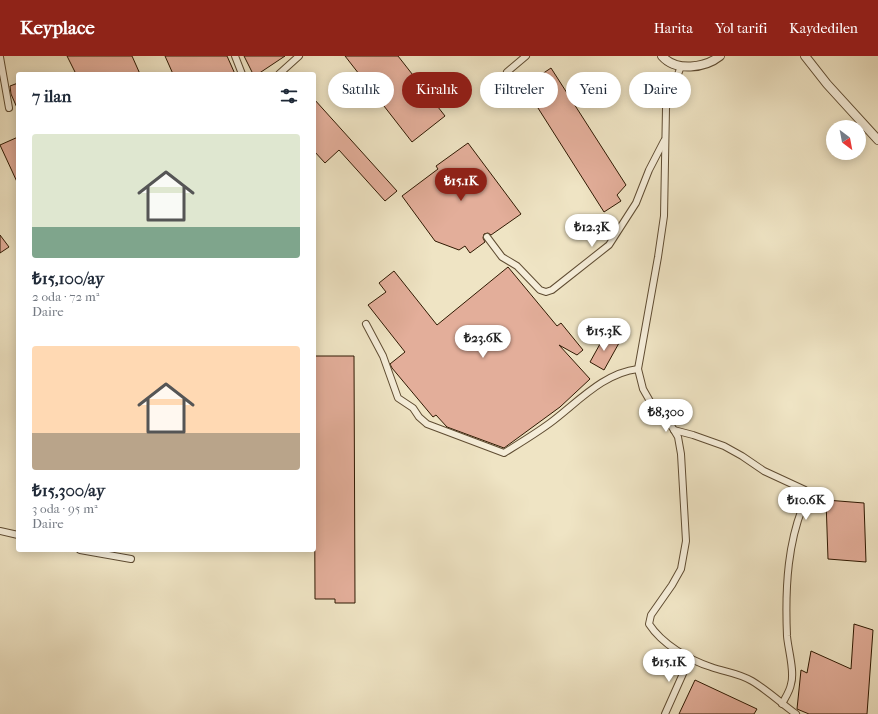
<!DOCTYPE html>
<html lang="tr">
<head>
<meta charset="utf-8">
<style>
	:root { --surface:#fff; --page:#f6f6f7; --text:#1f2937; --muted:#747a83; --accent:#8f2418 }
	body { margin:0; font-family:"IM FELL French Canon",serif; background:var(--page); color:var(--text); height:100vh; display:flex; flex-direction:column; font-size:15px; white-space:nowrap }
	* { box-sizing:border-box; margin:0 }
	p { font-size:13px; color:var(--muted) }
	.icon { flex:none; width:22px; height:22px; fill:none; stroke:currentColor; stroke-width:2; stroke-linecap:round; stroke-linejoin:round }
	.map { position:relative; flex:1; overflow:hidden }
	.panel { position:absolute; left:16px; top:16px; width:300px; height:480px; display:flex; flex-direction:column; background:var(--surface); border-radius:4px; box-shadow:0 2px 10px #0003 }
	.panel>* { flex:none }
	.top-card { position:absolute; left:328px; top:16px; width:380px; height:36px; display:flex; gap:8px }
	.needle { width:26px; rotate:148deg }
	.tools { position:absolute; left:826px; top:64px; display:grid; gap:8px }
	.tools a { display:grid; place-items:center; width:40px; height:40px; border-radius:50%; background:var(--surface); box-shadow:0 2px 10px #0003; font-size:20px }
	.price { position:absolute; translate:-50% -34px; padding:0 9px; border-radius:14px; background:#fff; color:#222; font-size:13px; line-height:26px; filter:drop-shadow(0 1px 2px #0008) }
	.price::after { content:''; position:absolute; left:50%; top:24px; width:12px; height:9px; margin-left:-6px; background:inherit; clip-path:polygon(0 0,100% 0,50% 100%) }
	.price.on { background:var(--accent); color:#fff }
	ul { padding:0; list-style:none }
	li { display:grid; align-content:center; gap:8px; height:212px; padding:0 16px }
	li span { display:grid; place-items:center; height:124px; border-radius:4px; color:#555 }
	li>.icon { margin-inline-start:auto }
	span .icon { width:72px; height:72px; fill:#fffc; stroke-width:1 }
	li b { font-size:17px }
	h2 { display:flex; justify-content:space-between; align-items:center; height:48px; padding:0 16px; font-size:17px }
	.pill { padding:0 14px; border-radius:18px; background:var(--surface); box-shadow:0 2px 10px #0003; font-size:14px; line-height:36px }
	.pill.on { background:var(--accent); color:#fff }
	header { display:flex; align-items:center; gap:24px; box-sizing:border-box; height:56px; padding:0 20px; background:var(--accent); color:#fff }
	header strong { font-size:19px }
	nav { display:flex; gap:22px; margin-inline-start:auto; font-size:14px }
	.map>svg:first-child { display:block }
</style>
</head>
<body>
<header>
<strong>Keyplace</strong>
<nav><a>Harita</a><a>Yol tarifi</a><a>Kaydedilen</a></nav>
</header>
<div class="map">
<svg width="878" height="658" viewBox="0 0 878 658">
	<rect width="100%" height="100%" fill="#efe4c4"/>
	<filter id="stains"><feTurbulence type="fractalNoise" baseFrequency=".005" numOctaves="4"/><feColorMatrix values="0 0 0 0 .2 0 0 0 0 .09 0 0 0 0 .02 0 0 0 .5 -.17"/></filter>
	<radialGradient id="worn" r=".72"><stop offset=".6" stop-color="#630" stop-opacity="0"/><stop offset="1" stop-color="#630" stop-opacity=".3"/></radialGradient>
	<g fill="#e3ae9a" stroke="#2f1902">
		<path d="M67,0H132L140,18H76Z"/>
		<path d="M165,0H227L235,18H173Z"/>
		<path d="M244,0H285L258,18H253Z"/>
		<path d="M345,0H398L445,60L412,86Z"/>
		<path d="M551,12L626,129L617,139L621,145L604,156L524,30Z"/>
		<path d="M18,27V54L11,38L10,30Z"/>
		<path d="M314,43L397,135L385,145L339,94L325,107L314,95Z"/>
		<path d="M18,81V128L0,89Z"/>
		<path d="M468,87L521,158L491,179L488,177L484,178L483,182L485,186L470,197L465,190L459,194L435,185L402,140L438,113L436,110Z"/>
		<path d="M0,179L9,191L0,197Z"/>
		<path d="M508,211L557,270L561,267L583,294L577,299L559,289L590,323L560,351L504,392L447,371L436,359L433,361L392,312L390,308L405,296L368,249L386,236L379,227L394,215L437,269Z"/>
		<path d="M605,279L619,287L604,314L590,306Z"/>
		<path d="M314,300H354L355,547H335V543H315Z"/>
		<path d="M826,444L864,447L866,506L828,503Z"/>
		<path d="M854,568L873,574L867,658H809L797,653L801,614L807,617L811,595L851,613Z"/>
		<path d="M695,624L757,653L754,658H679Z"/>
	</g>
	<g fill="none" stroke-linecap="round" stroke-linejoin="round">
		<g stroke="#5f4c32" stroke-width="8">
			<g id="minor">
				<path d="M235,0L242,18"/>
				<path d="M0,1L9,52"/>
				<path d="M681,10L666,52L664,160L658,201L638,313L643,333L655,354L669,366L678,381L681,398L686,485L681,513L672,529L651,559L649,568C662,588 689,604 711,611C725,616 739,617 752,625C767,634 781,647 796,658"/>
				<path d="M507,16L526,0"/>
				<path d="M279,18L299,0"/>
				<path d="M487,181L502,201L517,210L540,234L546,236L552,234L609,189L636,147L649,114L664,85"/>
				<path d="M366,268L383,300L398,342L413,352L419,361L427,368L504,397C520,387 535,378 550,367C577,347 603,317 638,313"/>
				<path d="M674,374L693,379L724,390L742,400L764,415L805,434L808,439C787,482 785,533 787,580C788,593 795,616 791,628C790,635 785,642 782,648"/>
				<path d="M0,475L18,479"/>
				<path d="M80,494L131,503"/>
				<path d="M665,658L690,602"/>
			</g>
		</g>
		<g stroke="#5f4c32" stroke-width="10">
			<g id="tertiary">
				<path d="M662,0C676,16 705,12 720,0"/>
				<path d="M805,0L827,28L878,84"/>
			</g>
		</g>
		<use href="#minor" stroke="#f5edd9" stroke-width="6"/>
		<use href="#tertiary" stroke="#f5edd9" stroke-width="8"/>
	</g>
	<rect width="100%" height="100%" filter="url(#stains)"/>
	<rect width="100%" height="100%" fill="url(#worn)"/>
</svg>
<div class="tools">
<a><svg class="needle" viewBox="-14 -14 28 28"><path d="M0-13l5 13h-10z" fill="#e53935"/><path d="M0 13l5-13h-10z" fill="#747a83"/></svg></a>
</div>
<b class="price on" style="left:461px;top:146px">₺15.1K</b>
<b class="price" style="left:592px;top:192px">₺12.3K</b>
<b class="price" style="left:604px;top:296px">₺15.3K</b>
<b class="price" style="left:483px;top:303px">₺23.6K</b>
<b class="price" style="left:666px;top:377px">₺8,300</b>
<b class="price" style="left:806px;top:465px">₺10.6K</b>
<b class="price" style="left:669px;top:627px">₺15.1K</b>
<div class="top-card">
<a class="pill">Satılık</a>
<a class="pill on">Kiralık</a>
<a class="pill">Filtreler</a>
<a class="pill">Yeni</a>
<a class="pill">Daire</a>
</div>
<section class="panel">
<h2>7 ilan<svg class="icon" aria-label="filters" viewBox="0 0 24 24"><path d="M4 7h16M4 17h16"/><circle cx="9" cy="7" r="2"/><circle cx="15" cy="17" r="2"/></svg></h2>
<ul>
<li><span style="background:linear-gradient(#dfe7d0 75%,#7fa58c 0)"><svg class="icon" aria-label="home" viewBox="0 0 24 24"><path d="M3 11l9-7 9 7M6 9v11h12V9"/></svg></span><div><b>₺15,100/ay</b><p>2 oda · 72 m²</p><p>Daire</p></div></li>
<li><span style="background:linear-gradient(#ffd9b3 70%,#b9a48a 0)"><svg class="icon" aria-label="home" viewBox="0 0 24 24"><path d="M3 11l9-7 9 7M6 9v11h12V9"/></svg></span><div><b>₺15,300/ay</b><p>3 oda · 95 m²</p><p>Daire</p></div></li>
</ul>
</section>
</div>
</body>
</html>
